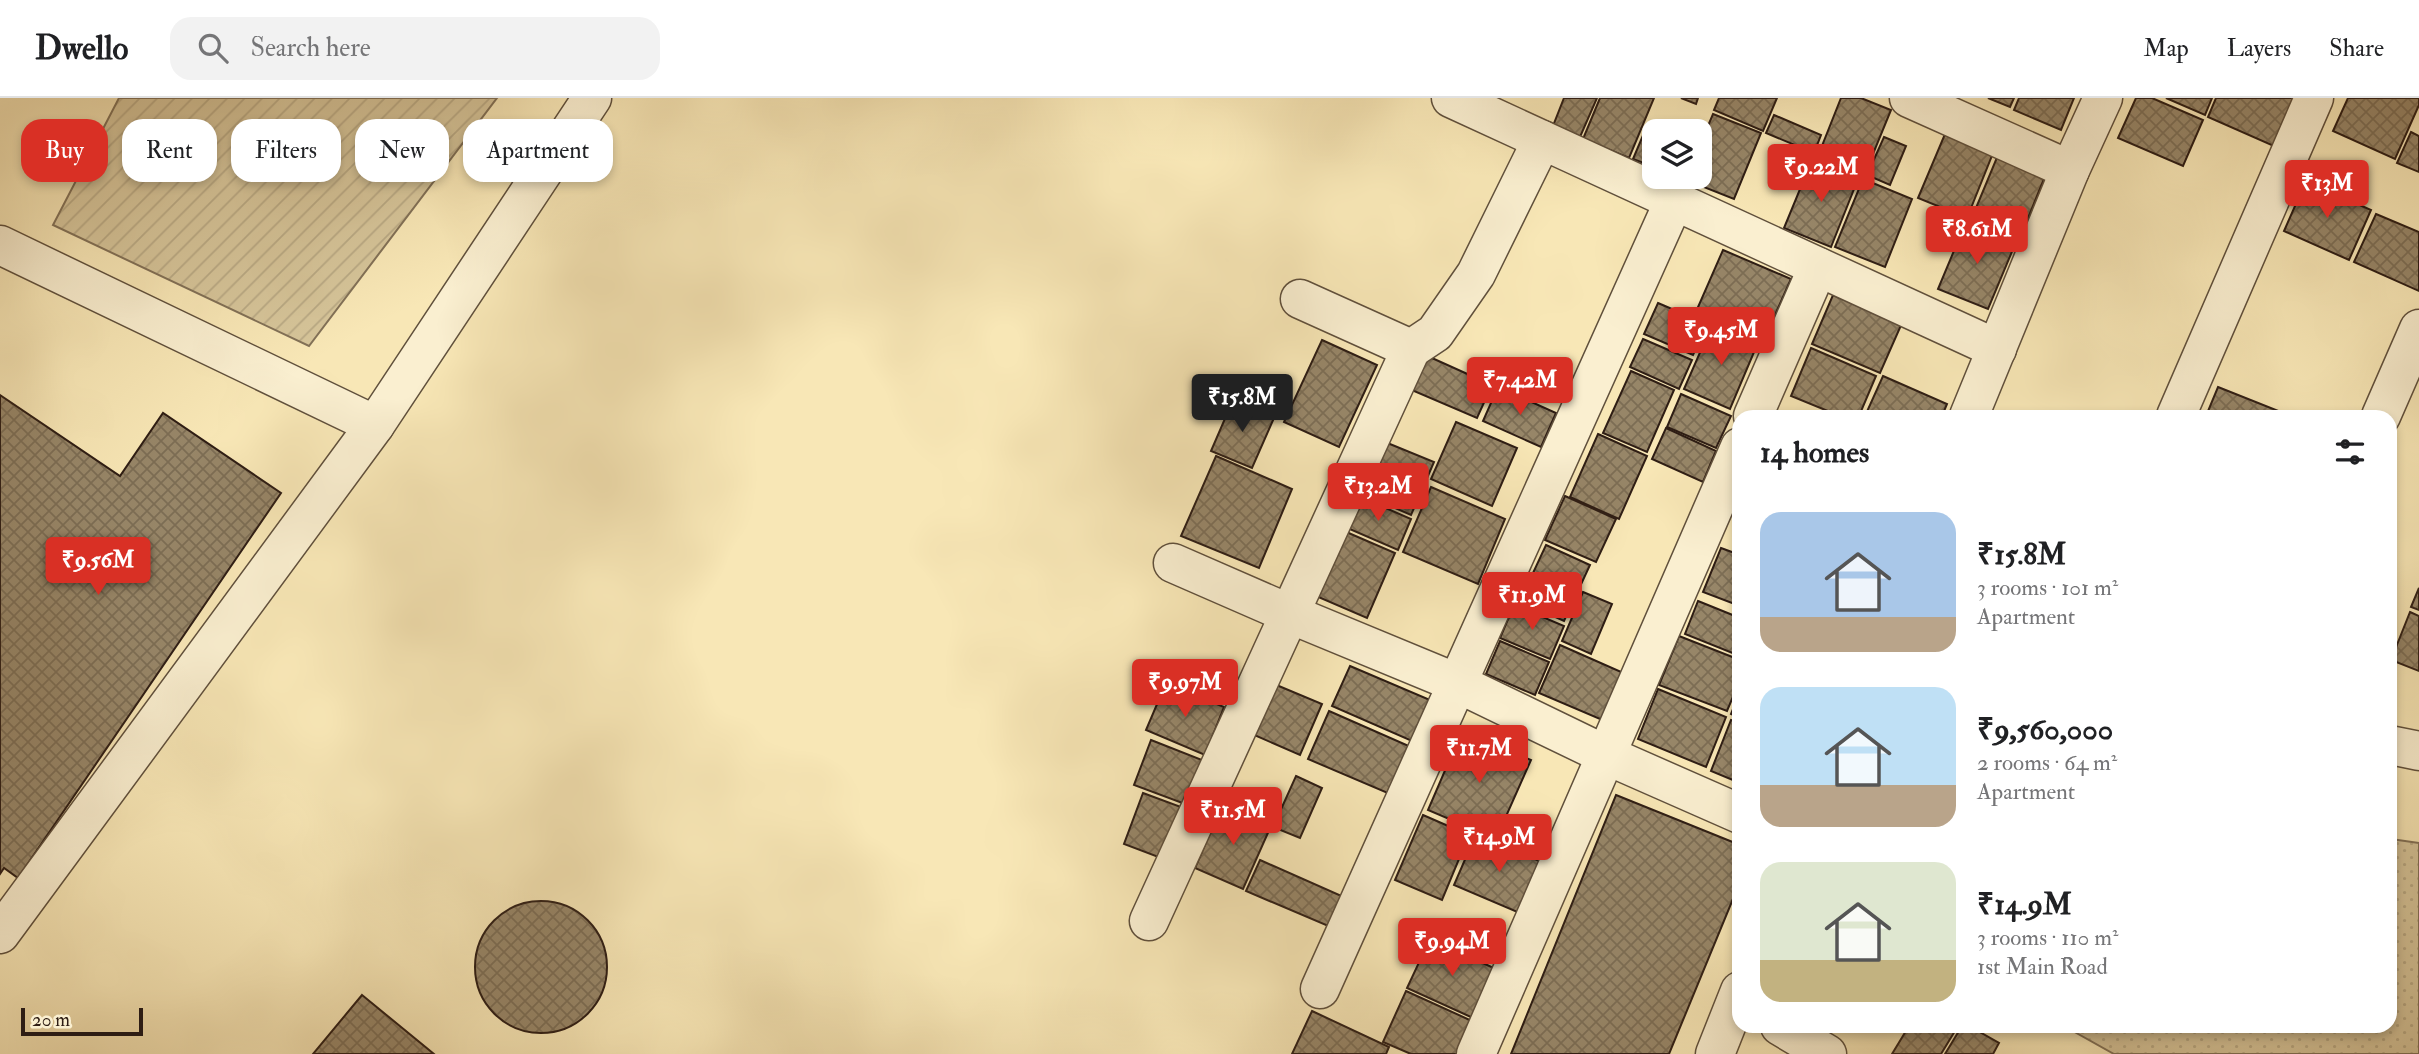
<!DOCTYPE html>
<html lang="en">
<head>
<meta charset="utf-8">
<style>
	:root { --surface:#fff; --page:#f2f2f2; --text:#202124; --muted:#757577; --line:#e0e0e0; --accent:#d93025 }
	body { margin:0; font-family:"IM FELL Double Pica",serif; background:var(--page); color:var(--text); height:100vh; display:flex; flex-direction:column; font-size:26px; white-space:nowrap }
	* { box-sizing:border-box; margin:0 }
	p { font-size:23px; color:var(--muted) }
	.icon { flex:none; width:38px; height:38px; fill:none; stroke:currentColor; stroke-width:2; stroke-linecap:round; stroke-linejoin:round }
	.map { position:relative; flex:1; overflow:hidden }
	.panel { position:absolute; left:1732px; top:312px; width:665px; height:623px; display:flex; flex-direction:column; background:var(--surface); border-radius:21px; box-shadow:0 4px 10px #0003 }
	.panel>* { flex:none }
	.guide { position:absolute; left:21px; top:21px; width:665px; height:63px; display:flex; gap:14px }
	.tools { position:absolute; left:1642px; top:21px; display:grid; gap:14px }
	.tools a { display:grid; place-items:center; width:70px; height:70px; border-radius:14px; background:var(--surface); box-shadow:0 4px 10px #0003; font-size:35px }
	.scale { position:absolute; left:21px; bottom:18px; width:122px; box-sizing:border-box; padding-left:7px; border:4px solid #2e1d14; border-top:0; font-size:19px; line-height:24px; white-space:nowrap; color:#2e1d14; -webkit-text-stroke:5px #faefd0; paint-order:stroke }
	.price { position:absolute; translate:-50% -60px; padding:0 16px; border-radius:7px; background:var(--accent); color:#fff; font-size:23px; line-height:46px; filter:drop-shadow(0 2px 4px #0008) }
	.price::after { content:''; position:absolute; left:50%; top:42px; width:21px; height:16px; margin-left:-10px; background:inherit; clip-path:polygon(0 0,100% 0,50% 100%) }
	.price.current { background:#222; color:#fff }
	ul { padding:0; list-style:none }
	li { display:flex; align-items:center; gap:21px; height:175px; padding:0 28px }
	li span { display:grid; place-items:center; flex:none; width:196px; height:140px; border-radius:21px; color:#555 }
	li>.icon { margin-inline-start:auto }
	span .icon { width:84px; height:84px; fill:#fffc; stroke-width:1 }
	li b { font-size:30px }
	h2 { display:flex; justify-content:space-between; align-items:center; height:84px; padding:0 28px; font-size:30px }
	.chip { padding:0 24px; border-radius:21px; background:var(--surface); box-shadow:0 4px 10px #0003; font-size:24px; line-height:63px }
	.chip.current { background:var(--accent); color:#fff }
	header { display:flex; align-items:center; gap:42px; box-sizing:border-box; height:98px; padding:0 35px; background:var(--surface); border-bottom:2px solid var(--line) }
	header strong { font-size:33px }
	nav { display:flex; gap:38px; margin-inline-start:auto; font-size:24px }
	.search { width:490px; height:63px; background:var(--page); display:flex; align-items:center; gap:18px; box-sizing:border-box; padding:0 24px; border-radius:21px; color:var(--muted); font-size:26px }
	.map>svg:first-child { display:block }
</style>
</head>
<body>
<header>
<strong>Dwello</strong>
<div class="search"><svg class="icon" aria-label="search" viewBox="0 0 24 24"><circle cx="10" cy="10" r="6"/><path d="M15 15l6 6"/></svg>Search here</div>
<nav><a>Map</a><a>Layers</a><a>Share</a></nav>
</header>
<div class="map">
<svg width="2419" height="956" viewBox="0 0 2419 956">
	<defs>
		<pattern id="grass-dots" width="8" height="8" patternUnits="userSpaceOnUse" patternTransform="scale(1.75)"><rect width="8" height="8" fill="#d6c59a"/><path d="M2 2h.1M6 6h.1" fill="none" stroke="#b8a984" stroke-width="1.8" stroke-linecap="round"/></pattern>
		<pattern id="garden-furrows" width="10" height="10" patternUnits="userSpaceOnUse" patternTransform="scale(1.75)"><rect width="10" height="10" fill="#d6c59a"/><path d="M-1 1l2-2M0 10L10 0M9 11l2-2" fill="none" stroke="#b8a984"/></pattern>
		<pattern id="building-cross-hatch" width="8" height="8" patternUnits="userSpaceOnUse" patternTransform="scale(1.75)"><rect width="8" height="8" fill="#978668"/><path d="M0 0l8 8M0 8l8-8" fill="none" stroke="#7c6d54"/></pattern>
	</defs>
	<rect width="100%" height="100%" fill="#f8e7b6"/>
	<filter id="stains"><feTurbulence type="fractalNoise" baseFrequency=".00286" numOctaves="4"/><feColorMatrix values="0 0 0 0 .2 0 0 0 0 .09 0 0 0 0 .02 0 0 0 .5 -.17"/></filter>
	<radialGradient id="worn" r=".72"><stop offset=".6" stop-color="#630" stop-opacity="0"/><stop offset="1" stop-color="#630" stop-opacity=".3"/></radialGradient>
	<path fill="url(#grass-dots)" stroke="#827157" stroke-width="2" d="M2391,741L2419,745V956H2114L2064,928H2390Z"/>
	<path fill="url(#garden-furrows)" stroke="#827157" stroke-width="2" d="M119,0H497L309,248L53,127Z"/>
	<g fill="url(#building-cross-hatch)" stroke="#2e1d14" stroke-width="2">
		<path d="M1564,0H1597L1580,39L1553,28Z"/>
		<path d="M1600,0H1654L1629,60L1583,41Z"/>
		<path d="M1681,0H1698L1696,6Z"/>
		<path d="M1719,0H1777L1763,33L1714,12Z"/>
		<path d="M1841,0H1861L1891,12L1864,78L1818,58Z"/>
		<path d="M1988,0H2014L2010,9Z"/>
		<path d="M2019,0H2074L2061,32L2014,12Z"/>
		<path d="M2136,0H2152L2203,22L2183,68L2118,40Z"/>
		<path d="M2166,0H2212L2205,17Z"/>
		<path d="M2216,0H2297L2276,49L2208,19Z"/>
		<path d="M2348,0H2419V7L2395,61L2333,33Z"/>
		<path d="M1713,16L1761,35L1734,101L1686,82L1687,79H1699V49Z"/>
		<path d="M1774,17L1821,37L1814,55L1766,35Z"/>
		<path d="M2411,34L2419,38V74L2397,65Z"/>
		<path d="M1644,35L1654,39V69L1633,61Z"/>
		<path d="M1945,36L1993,55L1967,120L1918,100Z"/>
		<path d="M1884,39L1906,48L1890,87L1867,77Z"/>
		<path d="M1998,57L2046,76L2019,142L1971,122Z"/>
		<path d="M1812,62L1858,81L1831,149L1784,130Z"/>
		<path d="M1863,81L1912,101L1885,169L1835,149Z"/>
		<path d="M2306,83L2371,112L2349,162L2284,133Z"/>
		<path d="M2376,116L2419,134V193L2354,164Z"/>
		<path d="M1966,124L2016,144L1988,211L1938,191Z"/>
		<path d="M1723,152L1791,181L1762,246L1695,216Z"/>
		<path d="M1833,197L1902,225L1880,275L1812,246Z"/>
		<path d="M1658,205L1707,226L1693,257L1644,236Z"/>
		<path d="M1712,227L1757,247L1730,311L1684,291Z"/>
		<path d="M1643,241L1692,262L1679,291L1630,269Z"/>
		<path d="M1322,242L1377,267L1339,349L1284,324Z"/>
		<path d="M1811,250L1876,278L1859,318H1840L1791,298Z"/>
		<path d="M1423,256L1492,287L1477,320L1407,290Z"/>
		<path d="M1631,273L1674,292L1647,354L1603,335Z"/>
		<path d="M1883,278L1947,306L1942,318H1865Z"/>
		<path d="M1498,289L1556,315L1541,349L1483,323Z"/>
		<path d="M2218,289L2286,316L2285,318H2206Z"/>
		<path d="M1681,296L1731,318L1716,350L1667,329Z"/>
		<path d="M0,297L120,378L163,315L281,395L18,780L4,770L0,776Z"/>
		<path d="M1233,302L1274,320L1252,370L1211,353Z"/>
		<path d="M1456,324L1517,350L1492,408L1431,381Z"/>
		<path d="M1666,330L1716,353L1703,384L1652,361Z"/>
		<path d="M1598,336L1647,358L1619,421L1570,399Z"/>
		<path d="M1385,344L1434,364L1411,417L1363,396Z"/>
		<path d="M1216,358L1292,391L1259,470L1181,438Z"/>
		<path d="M1431,389L1505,421L1478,486L1403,454Z"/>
		<path d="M1358,398L1411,421L1398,452L1345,429Z"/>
		<path d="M1565,398L1616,421L1596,464L1545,442Z"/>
		<path d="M1344,433L1395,455L1367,520L1316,498Z"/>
		<path d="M1546,447L1590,467L1564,523L1520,503Z"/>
		<path d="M1721,450L1740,457V508L1703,494Z"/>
		<path d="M2419,490V512L2411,509Z"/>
		<path d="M1583,494L1612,506L1591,556L1562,543Z"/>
		<path d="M1698,503L1740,520V558L1685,536Z"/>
		<path d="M1514,507L1564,528L1550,561L1500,540Z"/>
		<path d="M2410,514L2419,518V573L2391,562Z"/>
		<path d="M1679,538L1740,562V582L1727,613L1659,587Z"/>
		<path d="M1500,543L1549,564L1535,597L1486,576Z"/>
		<path d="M1560,547L1628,577L1607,624L1539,595Z"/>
		<path d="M1350,568L1430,602L1412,643L1332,608Z"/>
		<path d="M1166,585L1224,609L1205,657L1146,632Z"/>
		<path d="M1274,586L1322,606L1300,657L1252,636Z"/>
		<path d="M1658,591L1726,619L1706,669L1638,641Z"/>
		<path d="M1740,594V620L1731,616Z"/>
		<path d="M1329,613L1411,649L1390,696L1308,661Z"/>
		<path d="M1731,622L1740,625V685L1711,673Z"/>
		<path d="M1462,633L1531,662L1496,741L1428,712Z"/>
		<path d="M1151,642L1202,662L1185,706L1134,687Z"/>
		<path d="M1296,678L1322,690L1300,740L1273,729Z"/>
		<path d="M1143,695L1181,709L1161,760L1124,746Z"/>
		<path d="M1616,697L1740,747V784L1669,956H1511Z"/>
		<path d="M1222,707L1271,728L1243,791L1195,770Z"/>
		<path d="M1423,717L1469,737L1442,802L1395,782Z"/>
		<path d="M1476,736L1544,765L1522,816L1454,787Z"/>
		<path d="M1260,762L1346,800L1333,830L1246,793Z"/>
		<circle cx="541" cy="869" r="66"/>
		<path d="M1430,841L1496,871L1473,920L1407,890Z"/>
		<path d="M1406,893L1472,923L1457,956H1411L1383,944Z"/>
		<path d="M362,897L434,956H313Z"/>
		<path d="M1312,913L1389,949L1386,956H1292Z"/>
		<path d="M1909,928H1958L1941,956H1892Z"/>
		<path d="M1962,928H1969L1999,945L1993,956H1945Z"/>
	</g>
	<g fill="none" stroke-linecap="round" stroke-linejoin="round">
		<g stroke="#60503c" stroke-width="41">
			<g id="minor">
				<path d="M1451,0L1997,251"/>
				<path d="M1909,0L2070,72"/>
				<path d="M0,147L375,327"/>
				<path d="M1300,201L1411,251L1435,235L1476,176L1542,42"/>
				<path d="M1753,318L1818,169"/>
				<path d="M1969,318L2070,72L2103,0"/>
				<path d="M2176,318L2314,0"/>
				<path d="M2381,318L2419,231"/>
				<path d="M1173,465L1290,516L1457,585L1606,657L1740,716"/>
				<path d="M2390,647L2419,653"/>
				<path d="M1149,823L1411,251"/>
				<path d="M0,836L375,327L592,0"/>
				<path d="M1320,891L1674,103"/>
				<path d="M1780,928L1827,956"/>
				<path d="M1476,956L1740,349"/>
				<path d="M1715,956L1740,893"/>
			</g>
		</g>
		<use href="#minor" stroke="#faefd0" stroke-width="38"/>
	</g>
	<rect width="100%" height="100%" filter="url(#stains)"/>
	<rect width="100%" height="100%" fill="url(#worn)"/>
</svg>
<div class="tools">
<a><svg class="icon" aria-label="layers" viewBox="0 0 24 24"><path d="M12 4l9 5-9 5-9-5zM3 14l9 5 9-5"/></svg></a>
</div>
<div class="scale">20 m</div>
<b class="price" style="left:1821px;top:106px">₹9.22M</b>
<b class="price" style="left:2327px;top:122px">₹13M</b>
<b class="price" style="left:1977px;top:168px">₹8.61M</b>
<b class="price" style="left:1721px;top:269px">₹9.45M</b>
<b class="price" style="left:1520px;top:319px">₹7.42M</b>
<b class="price current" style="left:1242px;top:336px">₹15.8M</b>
<b class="price" style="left:1378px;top:425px">₹13.2M</b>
<b class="price" style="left:98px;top:499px">₹9.56M</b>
<b class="price" style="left:1532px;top:534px">₹11.9M</b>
<b class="price" style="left:1185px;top:621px">₹9.97M</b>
<b class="price" style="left:1479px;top:687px">₹11.7M</b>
<b class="price" style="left:1233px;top:749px">₹11.5M</b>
<b class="price" style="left:1499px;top:776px">₹14.9M</b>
<b class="price" style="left:1452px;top:880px">₹9.94M</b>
<div class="guide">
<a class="chip current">Buy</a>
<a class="chip">Rent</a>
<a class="chip">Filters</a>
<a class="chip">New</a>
<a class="chip">Apartment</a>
</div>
<section class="panel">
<h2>14 homes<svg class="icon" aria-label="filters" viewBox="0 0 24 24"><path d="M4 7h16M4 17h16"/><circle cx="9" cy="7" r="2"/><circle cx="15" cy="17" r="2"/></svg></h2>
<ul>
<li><span style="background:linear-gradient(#a9c7e8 75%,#b9a48a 0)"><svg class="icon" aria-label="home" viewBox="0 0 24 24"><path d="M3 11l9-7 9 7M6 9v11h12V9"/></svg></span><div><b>₹15.8M</b><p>3 rooms · 101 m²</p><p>Apartment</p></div></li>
<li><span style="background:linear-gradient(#bfe0f5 70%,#b9a48a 0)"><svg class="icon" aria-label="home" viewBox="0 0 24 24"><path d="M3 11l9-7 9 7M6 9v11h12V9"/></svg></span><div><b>₹9,560,000</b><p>2 rooms · 64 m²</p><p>Apartment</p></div></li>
<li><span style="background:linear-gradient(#dfe7d0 70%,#c2b280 0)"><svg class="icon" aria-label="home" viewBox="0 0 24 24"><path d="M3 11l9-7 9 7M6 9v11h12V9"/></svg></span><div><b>₹14.9M</b><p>3 rooms · 110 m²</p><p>1st Main Road</p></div></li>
</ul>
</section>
</div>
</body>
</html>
